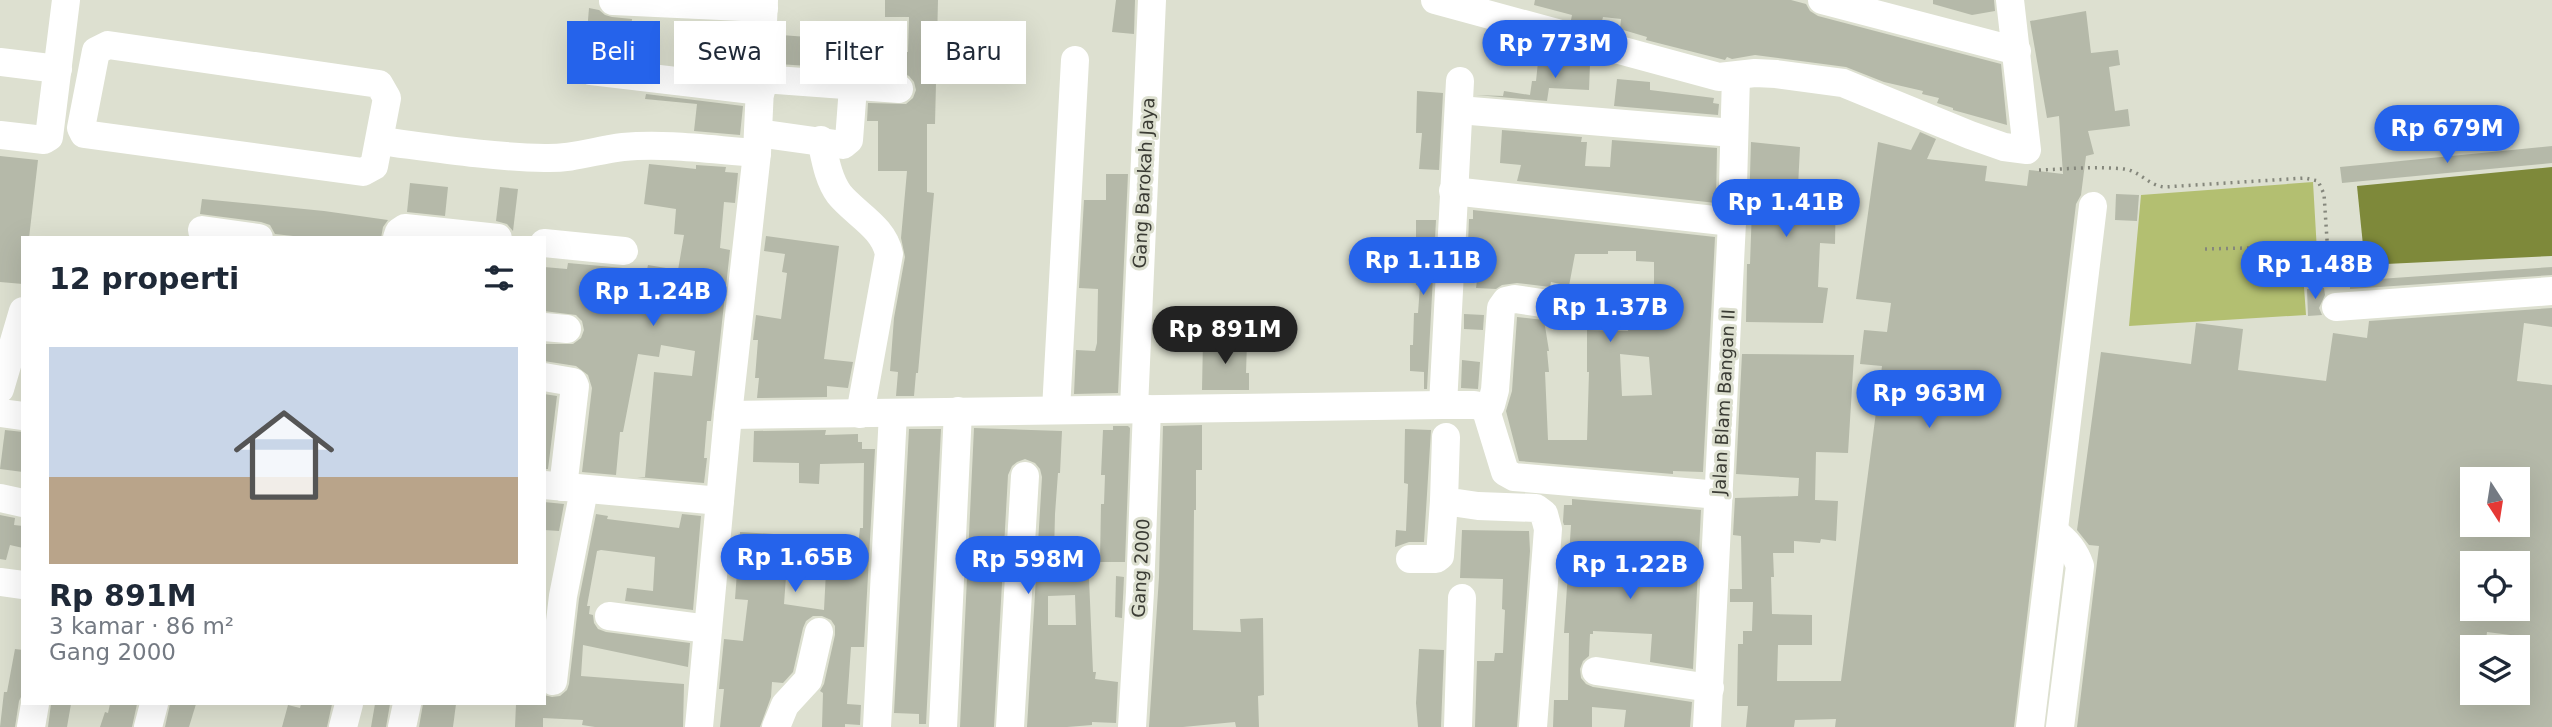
<!DOCTYPE html>
<html lang="id">
<head>
<meta charset="utf-8">
<style>
	:root { --surface:#fff; --page:#f2f2f3; --text:#1f2937; --muted:#747a83; --line:#e0e1e3; --accent:#2563eb }
	body { margin:0; font-family:"DejaVu Sans",sans-serif; background:var(--page); color:var(--text); height:100vh; display:flex; flex-direction:column; font-size:26px; white-space:nowrap }
	* { box-sizing:border-box; margin:0 }
	p { font-size:23px; color:var(--muted) }
	.icon { flex:none; width:38px; height:38px; fill:none; stroke:currentColor; stroke-width:2; stroke-linecap:round; stroke-linejoin:round }
	.map { position:relative; flex:1; overflow:hidden }
	.sheet { position:absolute; left:21px; top:236px; width:525px; height:469px; display:flex; flex-direction:column; background:var(--surface); border-radius:0px; box-shadow:0 7px 28px #0002 }
	.sheet>* { flex:none }
	.guide { position:absolute; left:567px; top:21px; width:665px; height:63px; display:flex; gap:14px }
	.needle { width:46px; rotate:168deg }
	.controls { position:absolute; left:2460px; top:467px; display:grid; gap:14px }
	.controls a { display:grid; place-items:center; width:70px; height:70px; border-radius:0px; background:var(--surface); box-shadow:0 7px 28px #0002; font-size:35px }
	.price { position:absolute; translate:-50% -60px; padding:0 16px; border-radius:24px; background:var(--accent); color:#fff; font-size:23px; line-height:46px; filter:drop-shadow(0 2px 4px #0008) }
	.price::after { content:''; position:absolute; left:50%; top:42px; width:21px; height:16px; margin-left:-10px; background:inherit; clip-path:polygon(0 0,100% 0,50% 100%) }
	.price.current { background:#222; color:#fff }
	ul { padding:0; list-style:none }
	li { display:grid; align-content:center; gap:14px; height:371px; padding:0 28px }
	li+li { border-top:2px solid var(--line) }
	li span { display:grid; place-items:center; height:217px; border-radius:0px; color:#555 }
	li>.icon { margin-inline-start:auto }
	span .icon { width:126px; height:126px; fill:#fffc; stroke-width:1 }
	li b { font-size:30px }
	h2 { display:flex; justify-content:space-between; align-items:center; height:84px; padding:0 28px; font-size:30px }
	.chip { padding:0 24px; border-radius:0px; background:var(--surface); box-shadow:0 7px 28px #0002; font-size:24px; line-height:63px }
	.chip.current { background:var(--accent); color:#fff }
	.map>svg:first-child { display:block }
</style>
</head>
<body>
<div class="map">
<svg width="2552" height="727" viewBox="0 0 2552 727">
	<rect width="100%" height="100%" fill="#dde0d0"/>
	<path fill="#b3bf71" d="M2313,182L2319,286L2304,287L2306,315L2129,326L2141,195Z"/>
	<path fill="#7e893a" d="M2552,167V256L2365,265L2357,186Z"/>
	<g fill="#b5b9a9" fill-rule="evenodd">
		<path d="M885,0H938L935,124H927V192L934,193L918,373H916L914,396H896L898,372L890,371L894,318L905,257L901,238L907,171H878V121H867L868,103L906,104L913,98L916,90L914,82L909,76L900,72L778,64L781,35L873,42V52H908L909,17H885Z"/>
		<path d="M1116,0H1135L1134,34L1112,32Z"/>
		<path d="M1535,0H1791L1806,4L1810,11L1818,16L2001,64L2007,125L1953,110V108L1937,103L1939,98L1922,94L1923,91L1884,82L1846,67L1755,55L1732,59L1727,57L1725,60L1646,40L1647,37L1620,29L1621,19L1603,17L1601,26L1597,24L1596,26L1571,20L1572,15L1534,5Z"/>
		<path d="M1933,0H1994L1995,11L1972,15L1933,4Z"/>
		<path d="M589,8L599,10L605,15L612,17L632,19L629,59L593,54L585,56Z"/>
		<path d="M2086,11L2091,53L2118,50L2120,65L2109,67L2115,111L2128,109L2130,126L2088,131L2094,154L2086,156L2081,195L2076,204L2014,727H1835L1836,719L1795,720L1794,727H1746L1748,706H1737L1738,644H1743V631H1752L1753,602H1730V589H1742L1741,536L1733,535L1735,498L1798,496L1799,478L1736,474L1742,354L1854,355L1848,453L1816,452L1815,500L1838,501L1836,541L1821,539L1820,543L1794,541V553H1773L1774,577H1771L1772,614L1812,615V645H1778L1777,681H1841L1882,366L1860,364L1864,330L1887,332L1891,303L1856,299L1878,142L1911,150L1920,132L1936,139L1927,159L1987,166L1985,181L2027,186L2029,170L2063,174L2059,116L2047,118L2030,21Z"/>
		<path d="M678,21L746,24V33L693,30L691,57L743,61V72L674,64Z"/>
		<path d="M1538,62L1590,64L1589,90L1549,88L1547,101L1476,95L1503,96L1504,91L1530,95L1532,81H1536Z"/>
		<path d="M1617,79L1650,82V90L1714,98L1713,103L1719,104L1718,115L1614,106Z"/>
		<path d="M1417,91L1443,93L1439,170L1419,169L1422,133H1416Z"/>
		<path d="M646,94L743,106L740,135L694,131L697,104L645,99Z"/>
		<path d="M1502,130L1582,137L1581,142H1587L1585,166L1610,167L1612,140L1717,148L1716,203L1517,181L1521,165L1500,163Z"/>
		<path d="M1751,142L1800,147L1798,187L1836,188L1835,244L1820,243L1818,287L1828,288L1823,323L1746,322L1747,264H1750L1752,208H1749Z"/>
		<path d="M2552,146V163L2342,183L2340,167Z"/>
		<path d="M0,156L38,160L29,238H23V284L0,282Z"/>
		<path d="M649,164L696,169V165L726,167L725,172L738,173L735,203L724,202L720,248L730,250L711,421H707L704,458H707L704,483L637,477H645L654,372L692,376L695,351L661,345L659,357L638,354L623,432H620L616,475L582,472L592,388L588,375L576,366L544,361V344H573L581,338L584,330L582,321L576,315L544,311V267L567,269L568,263L623,268L646,274L648,265L678,270L684,235L674,234L676,209L644,204Z"/>
		<path d="M1106,174H1128L1118,393L1074,394L1076,350L1095,351L1097,343L1098,289L1079,288L1084,200H1106Z"/>
		<path d="M410,183L448,187L445,216L407,212Z"/>
		<path d="M500,187L518,189L513,231L507,224L496,221Z"/>
		<path d="M2116,194L2139,195L2137,221L2115,220Z"/>
		<path d="M202,199L324,211L388,220L383,227L381,238H311L275,234L270,225L261,222L200,214Z"/>
		<path d="M1473,210L1715,237L1703,472L1673,471V474L1519,461L1506,411L1512,391L1517,317L1544,320L1549,351H1547L1549,372H1545L1548,440H1587L1589,372H1587V330L1628,331L1631,311L1650,314V312H1654V262L1636,261V251H1608V254H1575L1569,286L1551,282L1550,287L1517,283L1502,285L1496,289L1476,288L1478,272L1467,271L1469,219H1473ZM1620,354L1649,357L1652,395L1622,396Z"/>
		<path d="M1416,220H1436L1427,389H1424V372L1410,371V345H1413L1414,313H1418L1420,286L1416,285Z"/>
		<path d="M766,236L839,246L824,359L853,362L848,388L827,386V397L757,398L759,378H755L758,340H753L756,315L781,319L787,273L782,272L785,254L764,251Z"/>
		<path d="M2552,267V275L2350,289V281Z"/>
		<path d="M2324,288L2325,295L2319,308L2322,315L2308,316L2307,289Z"/>
		<path d="M2552,308V327L2524,323L2517,381L2552,385V727H2077L2099,546L2089,545L2077,530L2101,352L2191,364L2196,323L2243,329L2238,370L2326,381L2333,333L2367,338L2369,321ZM2473,480H2518V525H2473ZM2473,564H2518V609H2473ZM2487,632L2518,636V693H2473V648H2485Z"/>
		<path d="M1464,314L1484,315L1483,330L1464,329Z"/>
		<path d="M1203,339L1247,342L1246,373H1249V390H1202Z"/>
		<path d="M1462,360L1480,362L1478,389L1461,388Z"/>
		<path d="M544,394L557,396L548,469H544Z"/>
		<path d="M1202,425V470H1196V510H1194L1193,630L1241,632L1240,619L1263,618L1264,695L1258,696L1259,727H1236L1235,722L1183,727H1149L1159,577L1163,426Z"/>
		<path d="M1113,426H1128L1130,428L1125,562H1100L1101,504H1104L1105,475H1101L1103,430H1113Z"/>
		<path d="M974,428L1062,431L1060,473H1058L1055,514L1054,555H1088L1093,672H1096L1095,679L1118,682L1116,723L1092,722V725L1067,727H1027L1042,477L1040,469L1035,463L1025,459L1017,462L1012,466L1008,475L994,727H960ZM1075,595L1076,625H1048V596Z"/>
		<path d="M909,429H941L926,724H919V714L894,713Z"/>
		<path d="M1405,429L1431,430L1424,542H1409L1395,547L1396,530L1406,531L1408,484L1404,483Z"/>
		<path d="M5,430L23,432V472L0,469Z"/>
		<path d="M826,430L825,435L858,434V442H862V449H875L864,647H851L847,704L861,705L860,725L845,724V727H822L823,693L820,691L824,684L835,635V626L831,620L822,616H813L806,621L803,628L793,672L783,683L772,682L771,697L760,727H720L724,689H719L724,639L743,641L748,600L735,599L740,532L789,535L784,604L824,610L826,571L855,573L860,528H863L864,463L820,464L819,484L799,483V463L753,462L754,431Z"/>
		<path d="M1572,499L1701,510L1693,669L1650,662L1652,634L1593,631V634H1590L1589,656L1583,661L1580,669L1581,678L1586,684L1593,687L1692,702L1690,727H1624L1626,710L1592,707V727H1553L1554,700H1568L1569,633H1564L1571,525H1564L1563,522L1564,505H1572Z"/>
		<path d="M544,502L564,504L559,531L544,530Z"/>
		<path d="M596,514L608,516L607,519L679,528L682,514L701,516L693,610L625,601L627,588L653,591L655,557L601,550L597,551L587,606H590L589,614L593,615L594,623L598,629L606,632L690,643L688,667L583,645L581,676L684,684L683,727H595L582,725L583,720L543,718V727H515L516,704H544V695L552,697L560,696L567,690L569,684L579,599Z"/>
		<path d="M0,515L15,518L14,525L23,526V548L10,545L6,560L0,559Z"/>
		<path d="M1462,530L1529,531L1530,551L1517,727H1475L1477,661H1494L1495,653H1503L1505,610L1502,609L1503,579L1460,578Z"/>
		<path d="M1116,576L1124,577L1122,618L1115,617Z"/>
		<path d="M15,649L23,650V693L19,701L15,727H0L4,692H7Z"/>
		<path d="M1419,649L1444,650L1441,727H1418L1416,703Z"/>
		<path d="M51,704H71L67,727H48Z"/>
		<path d="M110,704H137L132,727H100L105,712L108,713Z"/>
		<path d="M170,704H196L189,727H165Z"/>
		<path d="M301,704H332L327,727H282L288,705L300,708Z"/>
		<path d="M375,704H390L386,727H371Z"/>
		<path d="M423,704H456L453,727H419Z"/>
	</g>
	<g fill="none" stroke-linecap="round" stroke-linejoin="round">
		<g stroke="#85877c" stroke-width="3.5" stroke-dasharray="2 5" stroke-linecap="butt">
			<path d="M2039,170C2067,169 2096,166 2124,169C2140,171 2148,185 2164,187L2305,178L2318,181L2324,194L2330,285"/>
			<path d="M2205,249L2327,246"/>
		</g>
		<g stroke="#fff" stroke-width="28">
			<path d="M1435,0L1719,77L1755,73L1776,74L1843,83L1970,135L2004,147L2027,150L2010,0"/>
			<path d="M1822,0L2017,51"/>
			<path d="M613,1L764,8"/>
			<path d="M108,45L379,84L387,98L374,166L363,172L84,134L81,128L96,51Z"/>
			<path d="M0,62L58,69"/>
			<path d="M591,71L761,91"/>
			<path d="M761,79L899,89"/>
			<path d="M1459,110L1733,133"/>
			<path d="M758,133L843,145L849,140L853,87"/>
			<path d="M0,135L44,140L49,137L66,0"/>
			<path d="M821,140C825,158 828,179 839,194C855,214 884,227 889,254L860,414"/>
			<path d="M380,141C434,148 490,157 545,158C574,159 596,150 623,147C667,143 713,150 757,153"/>
			<path d="M1453,191L1732,222"/>
			<path d="M202,230L259,238"/>
			<path d="M397,238L399,232L405,228L498,238"/>
			<path d="M544,243L624,251"/>
			<path d="M2336,307L2552,291"/>
			<path d="M544,327L567,329"/>
			<path d="M544,377L573,382L575,386L563,487"/>
			<path d="M0,389L23,311"/>
			<path d="M1443,405L1460,81"/>
			<path d="M1485,407L1505,472L1514,477L1719,495"/>
			<path d="M1485,407L1491,405L1495,390L1501,308L1506,301L1515,299L1615,314"/>
			<path d="M1134,408L1152,0"/>
			<path d="M1056,410L1075,60"/>
			<path d="M0,413L23,416"/>
			<path d="M728,415L1443,405H1474L1485,407"/>
			<path d="M1446,437L1444,501L1478,506L1536,508L1544,514L1548,529L1533,727"/>
			<path d="M544,485L720,501"/>
			<path d="M0,498L23,503"/>
			<path d="M2054,532C2067,541 2075,551 2080,566L2060,727"/>
			<path d="M1410,559H1436L1440,556L1444,501"/>
			<path d="M0,582L23,585"/>
			<path d="M609,616L708,629"/>
			<path d="M1596,671L1710,688"/>
			<path d="M553,681L563,596L584,490"/>
			<path d="M31,727L35,704"/>
			<path d="M148,727L154,704"/>
			<path d="M343,727L349,704"/>
			<path d="M402,727L407,704"/>
			<path d="M699,727L728,415L757,153L764,0"/>
			<path d="M776,727L785,705L808,680L819,632"/>
			<path d="M877,727L893,413"/>
			<path d="M943,727L958,411"/>
			<path d="M1010,727L1025,476"/>
			<path d="M1132,727L1140,592L1147,409"/>
			<path d="M1458,727L1462,598"/>
			<path d="M1707,727L1732,222L1736,76"/>
			<path d="M2030,727L2093,206"/>
		</g>
	</g>
	<g text-anchor="middle" stroke-width="6" stroke-linejoin="round" paint-order="stroke">
		<g font-size="18" fill="#3a3b34" stroke="#dde0d0">
			<text transform="translate(1144 183) rotate(-87)" y="6">Gang Barokah Jaya</text>
			<text transform="translate(1724 402) rotate(-87)" y="6">Jalan Blam Bangan II</text>
			<text transform="translate(1141 568) rotate(-87)" y="6">Gang 2000</text>
		</g>
	</g>
</svg>
<div class="controls">
<a><svg class="needle" viewBox="-14 -14 28 28"><path d="M0-13l5 13h-10z" fill="#e53935"/><path d="M0 13l5-13h-10z" fill="#747a83"/></svg></a>
<a><svg class="icon" aria-label="locate" viewBox="0 0 24 24"><circle cx="12" cy="12" r="6"/><path d="M12 2v4M12 18v4M2 12h4M18 12h4"/></svg></a>
<a><svg class="icon" aria-label="layers" viewBox="0 0 24 24"><path d="M12 4l9 5-9 5-9-5zM3 14l9 5 9-5"/></svg></a>
</div>
<b class="price" style="left:1555px;top:80px">Rp 773M</b>
<b class="price" style="left:2447px;top:165px">Rp 679M</b>
<b class="price" style="left:1786px;top:239px">Rp 1.41B</b>
<b class="price" style="left:1423px;top:297px">Rp 1.11B</b>
<b class="price" style="left:2315px;top:301px">Rp 1.48B</b>
<b class="price" style="left:653px;top:328px">Rp 1.24B</b>
<b class="price" style="left:1610px;top:344px">Rp 1.37B</b>
<b class="price current" style="left:1225px;top:366px">Rp 891M</b>
<b class="price" style="left:1929px;top:430px">Rp 963M</b>
<b class="price" style="left:795px;top:594px">Rp 1.65B</b>
<b class="price" style="left:1028px;top:596px">Rp 598M</b>
<b class="price" style="left:1630px;top:601px">Rp 1.22B</b>
<div class="guide">
<a class="chip current">Beli</a>
<a class="chip">Sewa</a>
<a class="chip">Filter</a>
<a class="chip">Baru</a>
</div>
<section class="sheet">
<h2>12 properti<svg class="icon" aria-label="filters" viewBox="0 0 24 24"><path d="M4 7h16M4 17h16"/><circle cx="9" cy="7" r="2"/><circle cx="15" cy="17" r="2"/></svg></h2>
<ul>
<li><span style="background:linear-gradient(#c9d6e8 60%,#b9a48a 0)"><svg class="icon" aria-label="home" viewBox="0 0 24 24"><path d="M3 11l9-7 9 7M6 9v11h12V9"/></svg></span><div><b>Rp 891M</b><p>3 kamar · 86 m²</p><p>Gang 2000</p></div></li>
</ul>
</section>
</div>
</body>
</html>
